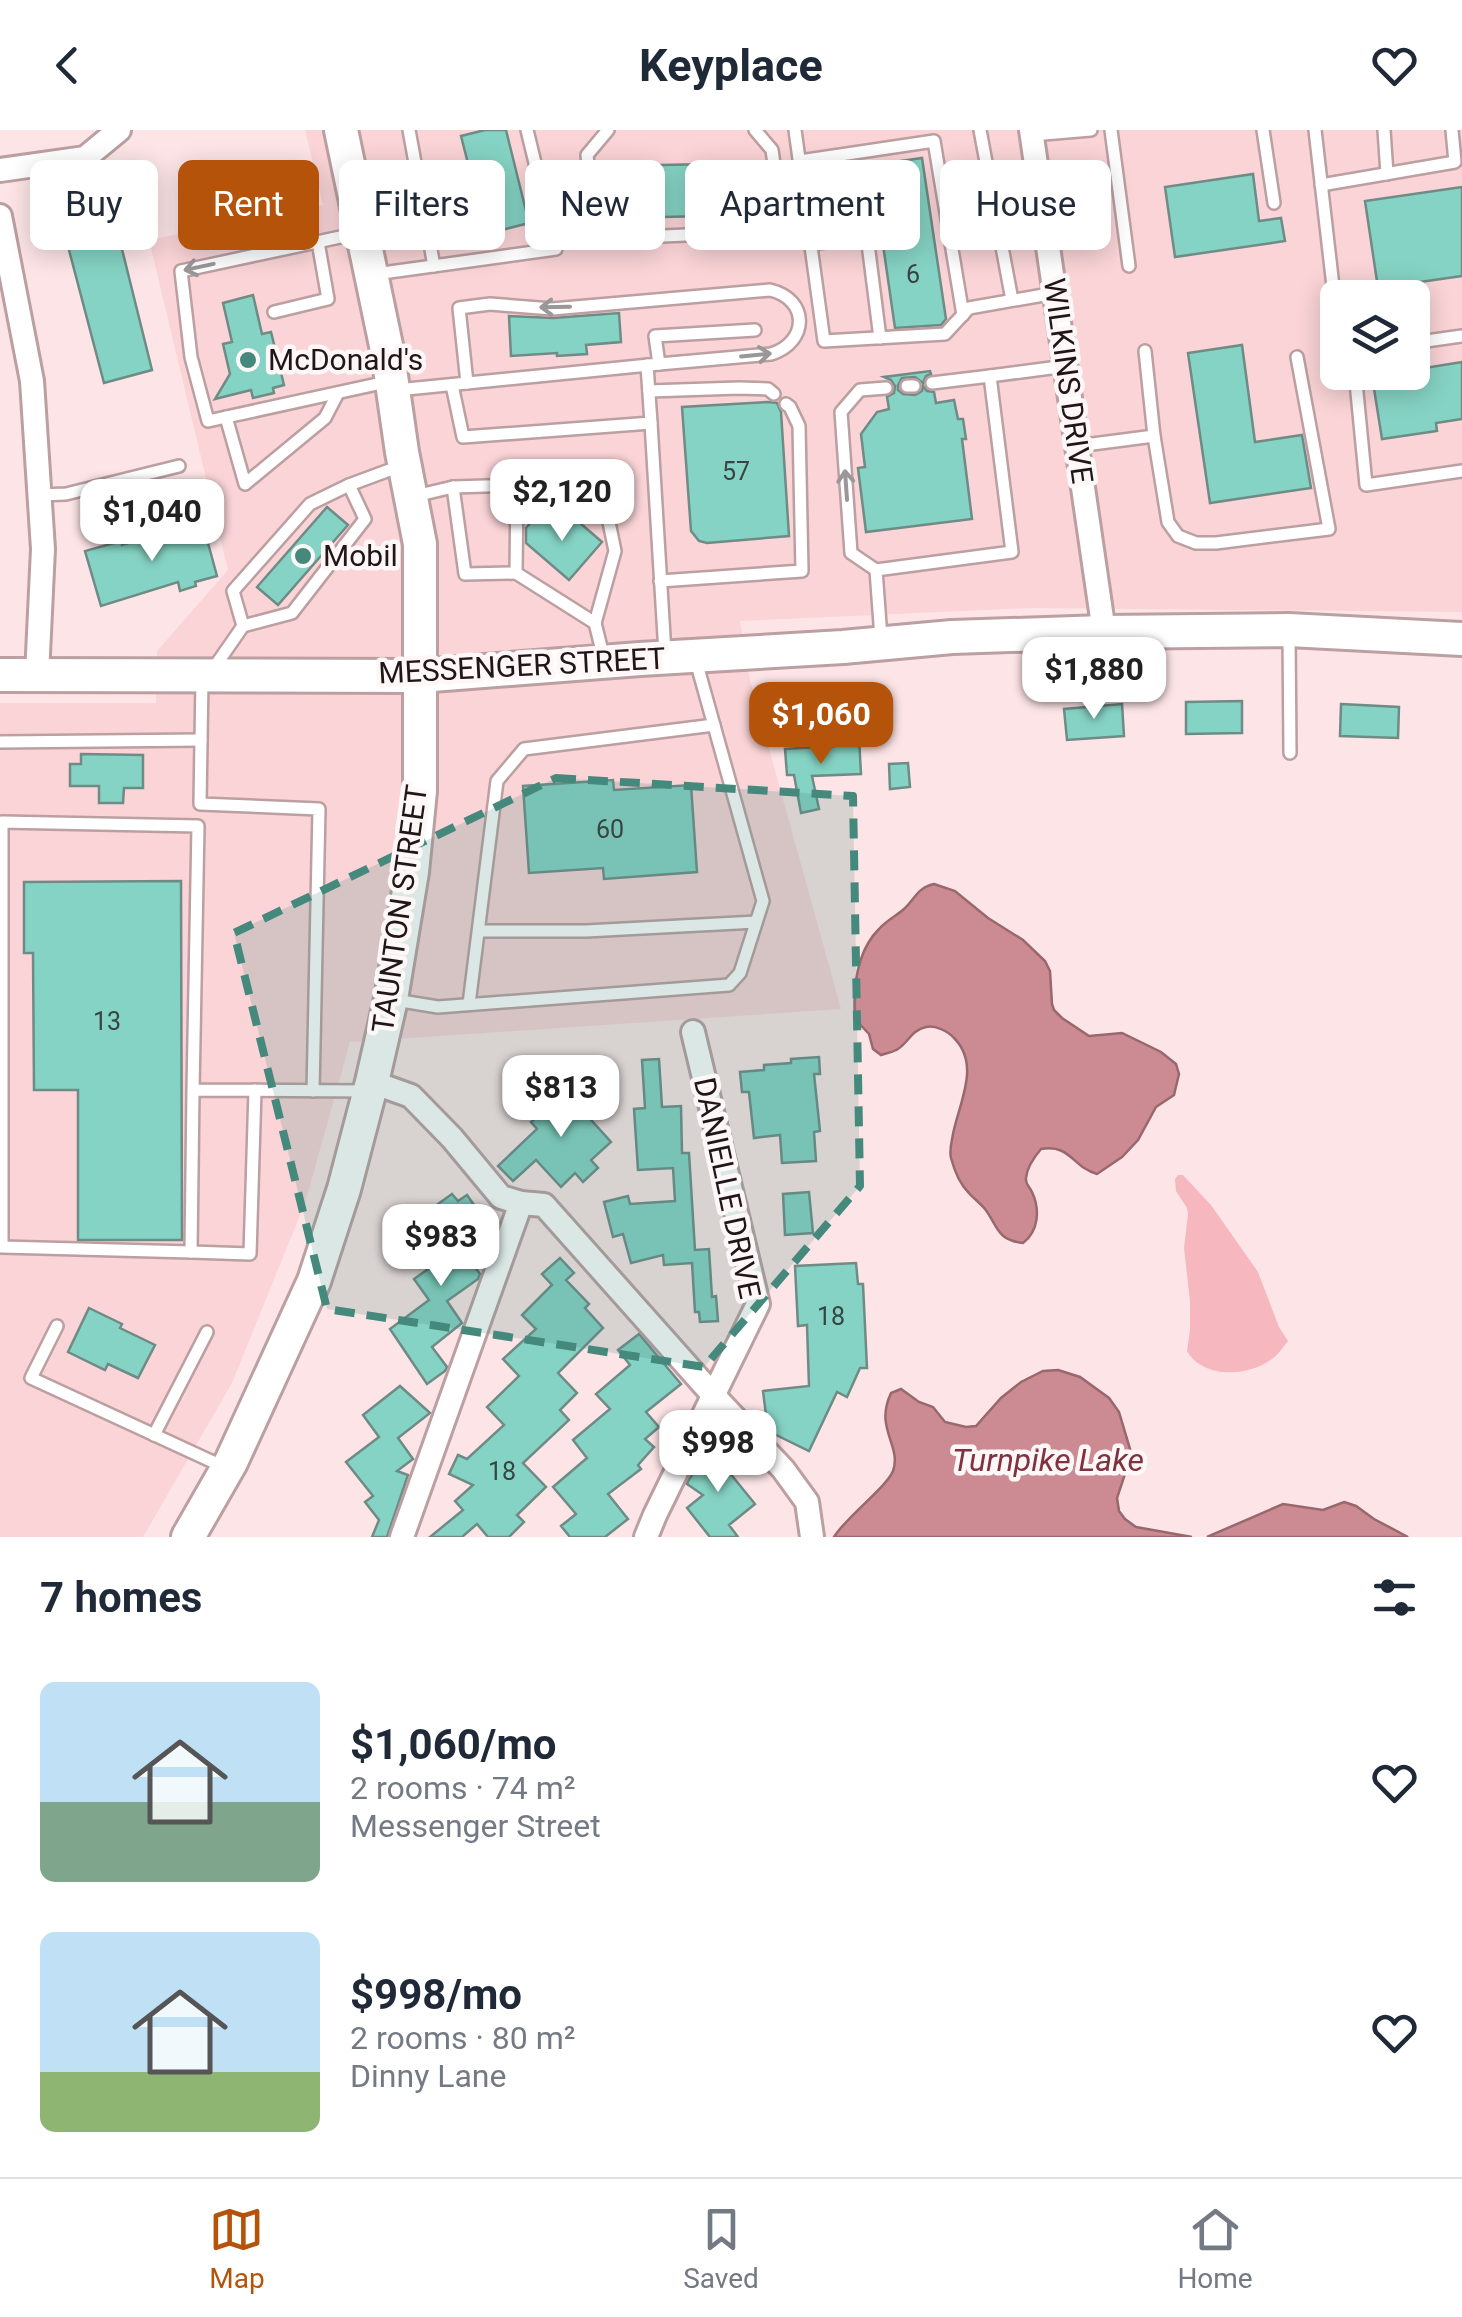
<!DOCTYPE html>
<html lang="en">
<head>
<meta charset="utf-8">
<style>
	:root { --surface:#fff; --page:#f6f6f7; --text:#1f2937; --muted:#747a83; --line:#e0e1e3; --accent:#b45309 }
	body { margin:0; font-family:Roboto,sans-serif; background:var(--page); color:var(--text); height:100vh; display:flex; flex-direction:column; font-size:38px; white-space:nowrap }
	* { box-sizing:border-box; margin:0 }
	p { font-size:32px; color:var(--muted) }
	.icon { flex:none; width:55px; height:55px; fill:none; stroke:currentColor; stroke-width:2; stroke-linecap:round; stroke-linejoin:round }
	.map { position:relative; height:1407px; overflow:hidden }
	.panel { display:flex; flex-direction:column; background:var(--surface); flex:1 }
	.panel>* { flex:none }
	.guide { position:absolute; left:30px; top:30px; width:1402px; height:90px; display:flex; gap:20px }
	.fabs { position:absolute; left:1320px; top:150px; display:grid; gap:20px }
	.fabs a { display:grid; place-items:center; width:110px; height:110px; border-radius:15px; background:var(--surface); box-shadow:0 5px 25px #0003; font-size:50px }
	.price { position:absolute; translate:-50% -85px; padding:0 22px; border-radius:20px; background:#fff; color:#222; font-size:32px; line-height:65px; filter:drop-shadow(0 2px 5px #0008) }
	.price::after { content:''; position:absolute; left:50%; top:60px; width:30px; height:22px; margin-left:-15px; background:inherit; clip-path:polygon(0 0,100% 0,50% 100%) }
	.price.selected { background:var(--accent); color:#fff }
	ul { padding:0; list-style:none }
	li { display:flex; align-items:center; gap:30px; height:250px; padding:0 40px }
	li span { display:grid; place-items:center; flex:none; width:280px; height:200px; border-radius:15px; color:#555 }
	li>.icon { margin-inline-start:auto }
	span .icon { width:120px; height:120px; fill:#fffc; stroke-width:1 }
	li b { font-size:42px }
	h2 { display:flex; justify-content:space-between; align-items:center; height:120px; padding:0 40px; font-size:42px }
	.pill { padding:0 35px; border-radius:15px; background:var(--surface); box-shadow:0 5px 25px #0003; font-size:35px; line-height:90px }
	.pill.selected { background:var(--accent); color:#fff }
	header { display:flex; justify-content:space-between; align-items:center; height:130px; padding:0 40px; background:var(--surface); font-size:45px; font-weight:700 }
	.dock { display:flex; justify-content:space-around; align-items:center; height:140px; border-top:2px solid var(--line); background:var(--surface); font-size:28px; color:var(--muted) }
	.dock a { display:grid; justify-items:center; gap:5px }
	.dock .selected { color:var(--accent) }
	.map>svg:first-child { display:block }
</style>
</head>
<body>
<header><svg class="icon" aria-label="back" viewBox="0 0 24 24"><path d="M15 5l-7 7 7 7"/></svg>Keyplace<svg class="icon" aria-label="heart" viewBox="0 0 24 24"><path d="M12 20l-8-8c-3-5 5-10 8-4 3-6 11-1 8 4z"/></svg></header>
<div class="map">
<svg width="1462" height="1407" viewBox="0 0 1462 1407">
	<rect width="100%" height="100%" fill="#fde5e7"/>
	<path fill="#fad4d7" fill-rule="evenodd" d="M305,0H1462V482L1030,478L740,491L750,550L841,879L350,912L305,1073L232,1253L143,1407H0V573H156L157,521L228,440L149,110L323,75ZM1338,168H1412V242H1338Z"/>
	<path fill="#f6b8be" d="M1178,1045H1183L1211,1075L1258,1142L1279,1197L1288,1211C1283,1217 1279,1224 1272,1229C1248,1247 1203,1249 1187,1221L1190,1200V1171L1184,1118L1188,1084L1187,1078L1176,1061L1175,1049Z"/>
	<g fill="#cc8b92" stroke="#98686d" stroke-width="2.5">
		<path d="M934,754L955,761L988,788L1023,810L1045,831L1050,841L1052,874L1054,880L1062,888L1089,906L1122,903L1161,922L1176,934L1179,944L1174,965L1156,977L1138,1010L1122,1027L1097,1044C1072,1037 1071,1014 1041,1019C1035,1026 1027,1038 1026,1048C1025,1054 1029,1056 1032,1062C1040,1079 1039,1101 1023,1113C996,1110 998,1096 985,1079C980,1073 973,1068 968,1062C960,1054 954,1039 951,1028C949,1020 952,1011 953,1004C959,973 981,935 954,908C948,901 935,895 926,897C911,900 907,915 896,920C891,923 886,923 881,925L873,919L869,904L855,889C853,858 856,822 879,799C886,791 896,786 904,779C915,769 917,758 934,754Z"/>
		<path d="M1058,1240L1080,1247L1109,1268L1119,1282L1130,1319L1129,1332L1117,1368L1119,1381L1125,1389L1136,1397L1192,1407H834C846,1387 886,1358 893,1341C902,1315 874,1299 891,1263L901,1259L919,1272L933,1277L945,1292L966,1297L976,1296L1001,1268L1021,1252L1043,1241Z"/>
		<path d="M1344,1372L1356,1376L1374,1389L1408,1407H1207L1283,1374L1323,1380Z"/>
	</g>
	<g fill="#85d3c4" stroke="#6f8b85" stroke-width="2.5">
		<path d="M485,0H506L529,93L486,104L461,6Z"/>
		<path d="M922,28L946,189L941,195L895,198L879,87L831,94L824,42Z"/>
		<path d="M764,33L768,85L610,88L609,36Z"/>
		<path d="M1253,44L1259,91L1281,88L1285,111L1175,127L1165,57Z"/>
		<path d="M1462,57V146L1378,158L1365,71Z"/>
		<path d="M114,87L152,240L104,253L64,101Z"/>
		<path d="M253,165L262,204L271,202L284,255L273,258L274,263L253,268L251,260L215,269L230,244L223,214L232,212L223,173Z"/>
		<path d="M619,183L621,212L586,215L587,224L557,226V223L511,226L509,186L553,188Z"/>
		<path d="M1242,215L1255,312L1302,305L1311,358L1210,373L1188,223Z"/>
		<path d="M1462,232V289L1436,293L1437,301L1382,309L1372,246L1412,242V240Z"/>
		<path d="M930,241L931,244L926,246L923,253L915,247L902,248L898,255V260L903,264L915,265L922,261L923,256L927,261L934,262L936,273L954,270L958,289H963L966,309H962L972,389L866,402L858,338L865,337L861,304L877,282L889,279L887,267L894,263L895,256L891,250L884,247Z"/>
		<path d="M768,272L777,273L781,282L789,406L707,413L699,411L691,401L682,277Z"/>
		<path d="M327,377L348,395L278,475L257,457Z"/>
		<path d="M540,382L561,400L573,387L602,412L569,450L526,413V398Z"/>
		<path d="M202,391L217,446L195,452L196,456L180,461L178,452L101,476L85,421L121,411L122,415Z"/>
		<path d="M1242,571V603L1186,604V572Z"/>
		<path d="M1122,574L1124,606L1067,610L1064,579Z"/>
		<path d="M1341,574L1399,577L1398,608L1340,606Z"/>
		<path d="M859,608L861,644L812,646L819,679L801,683L794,645H787L785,619L834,616V610Z"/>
		<path d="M81,624L143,625V658H124L123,673H99V656H70V634H81Z"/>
		<path d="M908,633L910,657L890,659L889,634Z"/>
		<path d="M613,650L614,660L691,655L697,742L604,749L603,738L529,743L523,656Z"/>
		<path d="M181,751L182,1110H78V960H34L33,823H24V752Z"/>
		<path d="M819,927L820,944H814L820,1001L814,1002L816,1031L782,1033L780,1005L754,1008L749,962H742L740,942L764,940V935L791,933V929Z"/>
		<path d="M659,929L662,977L681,976L682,1023H689L695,1120L709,1119L712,1167L716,1166L718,1191L700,1192L699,1182H695L692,1133L664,1135L663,1125L631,1133L623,1104L613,1107L604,1072L628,1066L630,1074L675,1071L673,1038L638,1040L634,979L645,978L642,930Z"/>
		<path d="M576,951L594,971L583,981L611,1012L591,1030L598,1038L583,1052L575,1043L561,1057L536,1030L513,1051L498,1036L537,999L531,992Z"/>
		<path d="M809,1062L813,1103L785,1105L783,1064Z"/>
		<path d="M452,1064L458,1071L467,1065L479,1082L471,1088L483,1105L462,1120L480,1144L478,1149L447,1171L462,1193L432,1217L447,1237L445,1241L427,1254L390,1199L429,1170L414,1149L448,1125L431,1101L448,1089L438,1074Z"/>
		<path d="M560,1128L574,1143L566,1150L589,1174L585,1178L603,1198L558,1243L577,1263L560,1280L569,1290L523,1333L546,1357L517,1385L524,1392L509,1407H488L477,1394L462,1407H430L463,1380L455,1371L473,1355L449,1344L458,1325L467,1329L504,1295L487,1277L519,1246L503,1229L536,1199L522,1185L552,1155L542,1144Z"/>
		<path d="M856,1133L858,1154H863L867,1238H860L847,1267L837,1262L809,1321L768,1301L763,1261L809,1256L807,1195L798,1196L795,1136Z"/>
		<path d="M89,1178L122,1194L120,1198L155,1215L138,1248L108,1234L105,1240L68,1222Z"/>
		<path d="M639,1204L681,1254L646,1282L659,1297L645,1309L654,1317L638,1335L641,1339L608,1364L628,1389L605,1407H570L561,1396L576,1384L553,1357L587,1328L573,1310L610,1279L596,1264L630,1235L618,1220Z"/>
		<path d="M400,1256L430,1283L398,1308L413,1329L397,1341L408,1345L387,1407H372L379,1390L365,1372L373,1366L346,1332L379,1307L363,1285Z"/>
		<path d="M722,1315L738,1335L729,1342L755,1374L729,1395L738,1407H710L687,1378L703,1365L687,1354L688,1351L700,1333Z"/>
	</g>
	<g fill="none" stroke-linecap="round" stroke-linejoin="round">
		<g stroke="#bb9fa1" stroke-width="16">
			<g id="lane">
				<path d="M409,0L434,136"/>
				<path d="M608,0L587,25L596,109L777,101V55L772,20L755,0"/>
				<path d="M795,0L824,211L945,204L969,178L1055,163"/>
				<path d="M980,0L1012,170"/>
				<path d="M1111,0L1129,136"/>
				<path d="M1263,0L1274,73"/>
				<path d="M1315,0L1334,165"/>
				<path d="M1384,0L1387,44"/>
				<path d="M1032,5L1091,0"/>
				<path d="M800,31L934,11L963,185"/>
				<path d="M1321,55L1455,32L1452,0"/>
				<path d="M359,103L181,141L191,227L208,291L391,251"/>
				<path d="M811,114L867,106L880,208"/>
				<path d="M375,144L556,119L527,0"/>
				<path d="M274,182L328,169L318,112"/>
				<path d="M1412,213L1462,206"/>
				<path d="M1145,221L1154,306L1168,392L1178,406L1196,413H1216L1329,399L1297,227"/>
				<path d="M1355,242L1366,355L1462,341"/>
				<path d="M467,253L459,178L490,174L552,179L770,160C809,169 809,212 771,224L659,234"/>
				<path d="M932,253L990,246"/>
				<path d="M452,255L463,307L651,293L647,235"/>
				<path d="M907,256H914"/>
				<path d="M397,260L659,234L655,206L755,200"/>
				<path d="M649,261L739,258L768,259L774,264"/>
				<path d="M226,287L245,354L325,288L338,263"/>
				<path d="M651,293L665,523"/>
				<path d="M1077,316L1154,306"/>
				<path d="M517,355L582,347L604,368L615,421L595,493"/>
				<path d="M453,357L465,444L516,443"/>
				<path d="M39,365L66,364L179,336"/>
				<path d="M415,366L453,357L517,355L516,443L595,493L604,529"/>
				<path d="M876,440L851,423L841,282L860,260L886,258"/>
				<path d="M660,451L802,441L799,296L790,277L786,274"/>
				<path d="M243,496L233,461L310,374L349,355"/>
				<path d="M1289,505L1290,623"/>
				<path d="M881,508L876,440L1012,422L990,246L1066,236"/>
				<path d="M211,542L243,496L292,483L365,389L349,355L403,335"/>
				<path d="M202,549L200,674L319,679L313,961"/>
				<path d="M0,612L201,610"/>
				<path d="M479,801H586L756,792"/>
				<path d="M395,870L438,877L729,855L740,843L763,771L696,531"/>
				<path d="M469,874L497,651L524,619L714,595"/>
				<path d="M193,960L198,696L2,692V1117L191,1122L193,960L365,961"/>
				<path d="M191,1122L250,1124L255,960"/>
				<path d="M57,1196L31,1248L224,1337"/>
				<path d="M154,1305L207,1202"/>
			</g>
		</g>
		<g stroke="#bb9fa1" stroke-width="28">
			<g id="street">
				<path d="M1031,0L1104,502"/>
				<path d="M0,40L85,28L119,0"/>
				<path d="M0,86L32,251L43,419L37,545"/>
				<path d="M372,952L411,966L452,1008L501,1067L521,1073L544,1075L714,1266L783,1339L807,1372L812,1407"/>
				<path d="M402,1407L521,1073"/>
				<path d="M646,1407L655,1385L758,1174L693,902"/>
			</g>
		</g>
		<g stroke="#bb9fa1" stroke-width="38">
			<g id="secondary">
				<path d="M0,545L419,546L640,529L843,517L952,507L1104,502L1289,500L1462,509"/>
				<path d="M188,1407L231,1332L314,1151L344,1059L372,952L391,869L412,742L420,661V414L402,322L388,225L341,0"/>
			</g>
		</g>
		<use href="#lane" stroke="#fff" stroke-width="11"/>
		<use href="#street" stroke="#fff" stroke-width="22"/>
		<use href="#secondary" stroke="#fff" stroke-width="32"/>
	</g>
	<defs><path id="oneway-shaft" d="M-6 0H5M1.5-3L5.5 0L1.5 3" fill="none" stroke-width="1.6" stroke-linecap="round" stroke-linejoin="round" transform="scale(2.5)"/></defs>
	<g stroke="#9b9697">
		<use href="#oneway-shaft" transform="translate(199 137) rotate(168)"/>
		<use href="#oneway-shaft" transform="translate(555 177) rotate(179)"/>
		<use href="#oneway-shaft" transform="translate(756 225) rotate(-6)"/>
		<use href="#oneway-shaft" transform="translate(846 355) rotate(-94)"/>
	</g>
	<path fill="#45897d" fill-opacity="0.2" stroke="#45897d" stroke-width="8" stroke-dasharray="20 12" stroke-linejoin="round" d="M556,648L853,666L860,1056L704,1237L327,1179L234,803Z"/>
	<g fill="#45897d" stroke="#fdf7f7" stroke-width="4">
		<circle cx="248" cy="230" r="10"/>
		<circle cx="303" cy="426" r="10"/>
	</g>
	<g text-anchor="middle" stroke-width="9" stroke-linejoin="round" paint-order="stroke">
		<g font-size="25" fill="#394542">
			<text x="913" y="153">6</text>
			<text x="736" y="350">57</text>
			<text x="610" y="708">60</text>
			<text x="107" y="900">13</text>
			<text x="831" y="1195">18</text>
			<text x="502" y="1350">18</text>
		</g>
		<g font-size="30" fill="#201617" stroke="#fdf7f7" text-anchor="start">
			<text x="268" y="240">McDonald's</text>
			<text x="323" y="436">Mobil</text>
		</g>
		<g font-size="30" fill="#201617" stroke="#fdf7f7">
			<text transform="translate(1068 251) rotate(82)" y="10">WILKINS DRIVE</text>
			<text transform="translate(522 536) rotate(-3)" y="10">MESSENGER STREET</text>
			<text transform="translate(400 779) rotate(-82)" y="10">TAUNTON STREET</text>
			<text transform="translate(727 1058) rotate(78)" y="10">DANIELLE DRIVE</text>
		</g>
		<g font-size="32" font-style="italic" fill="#81323f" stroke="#fdf7f7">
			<text x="1048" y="1341">Turnpike Lake</text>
		</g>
	</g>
</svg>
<div class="fabs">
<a><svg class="icon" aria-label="layers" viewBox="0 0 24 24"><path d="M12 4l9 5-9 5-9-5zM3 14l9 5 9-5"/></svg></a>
</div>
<b class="price" style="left:562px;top:414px">$2,120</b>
<b class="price" style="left:152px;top:434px">$1,040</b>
<b class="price" style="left:1094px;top:592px">$1,880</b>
<b class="price selected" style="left:821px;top:637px">$1,060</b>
<b class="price" style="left:561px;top:1010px">$813</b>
<b class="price" style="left:441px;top:1159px">$983</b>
<b class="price" style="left:718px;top:1365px">$998</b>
<div class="guide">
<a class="pill">Buy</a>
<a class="pill selected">Rent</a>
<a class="pill">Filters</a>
<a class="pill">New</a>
<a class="pill">Apartment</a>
<a class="pill">House</a>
</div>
</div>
<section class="panel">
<h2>7 homes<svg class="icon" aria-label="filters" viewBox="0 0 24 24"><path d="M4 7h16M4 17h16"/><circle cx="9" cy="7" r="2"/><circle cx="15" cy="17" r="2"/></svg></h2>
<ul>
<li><span style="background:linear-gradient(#bfe0f5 60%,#7fa58c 0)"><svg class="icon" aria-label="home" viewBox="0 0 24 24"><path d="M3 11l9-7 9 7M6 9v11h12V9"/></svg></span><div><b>$1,060/mo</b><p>2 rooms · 74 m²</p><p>Messenger Street</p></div><svg class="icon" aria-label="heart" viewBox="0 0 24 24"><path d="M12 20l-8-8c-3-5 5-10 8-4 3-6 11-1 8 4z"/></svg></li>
<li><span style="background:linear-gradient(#bfe0f5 70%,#8fb573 0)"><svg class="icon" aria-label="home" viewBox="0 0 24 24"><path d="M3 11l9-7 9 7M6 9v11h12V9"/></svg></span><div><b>$998/mo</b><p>2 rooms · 80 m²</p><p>Dinny Lane</p></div><svg class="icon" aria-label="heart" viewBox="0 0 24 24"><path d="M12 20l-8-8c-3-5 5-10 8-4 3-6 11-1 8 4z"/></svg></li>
</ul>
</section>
<nav class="dock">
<a class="selected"><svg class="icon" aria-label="map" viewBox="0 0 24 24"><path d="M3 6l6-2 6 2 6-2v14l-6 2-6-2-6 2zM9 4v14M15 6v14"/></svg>Map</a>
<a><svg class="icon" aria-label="saved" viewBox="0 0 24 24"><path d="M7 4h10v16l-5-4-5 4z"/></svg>Saved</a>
<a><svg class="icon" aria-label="home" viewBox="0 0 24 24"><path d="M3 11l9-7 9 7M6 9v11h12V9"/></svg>Home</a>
</nav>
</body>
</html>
